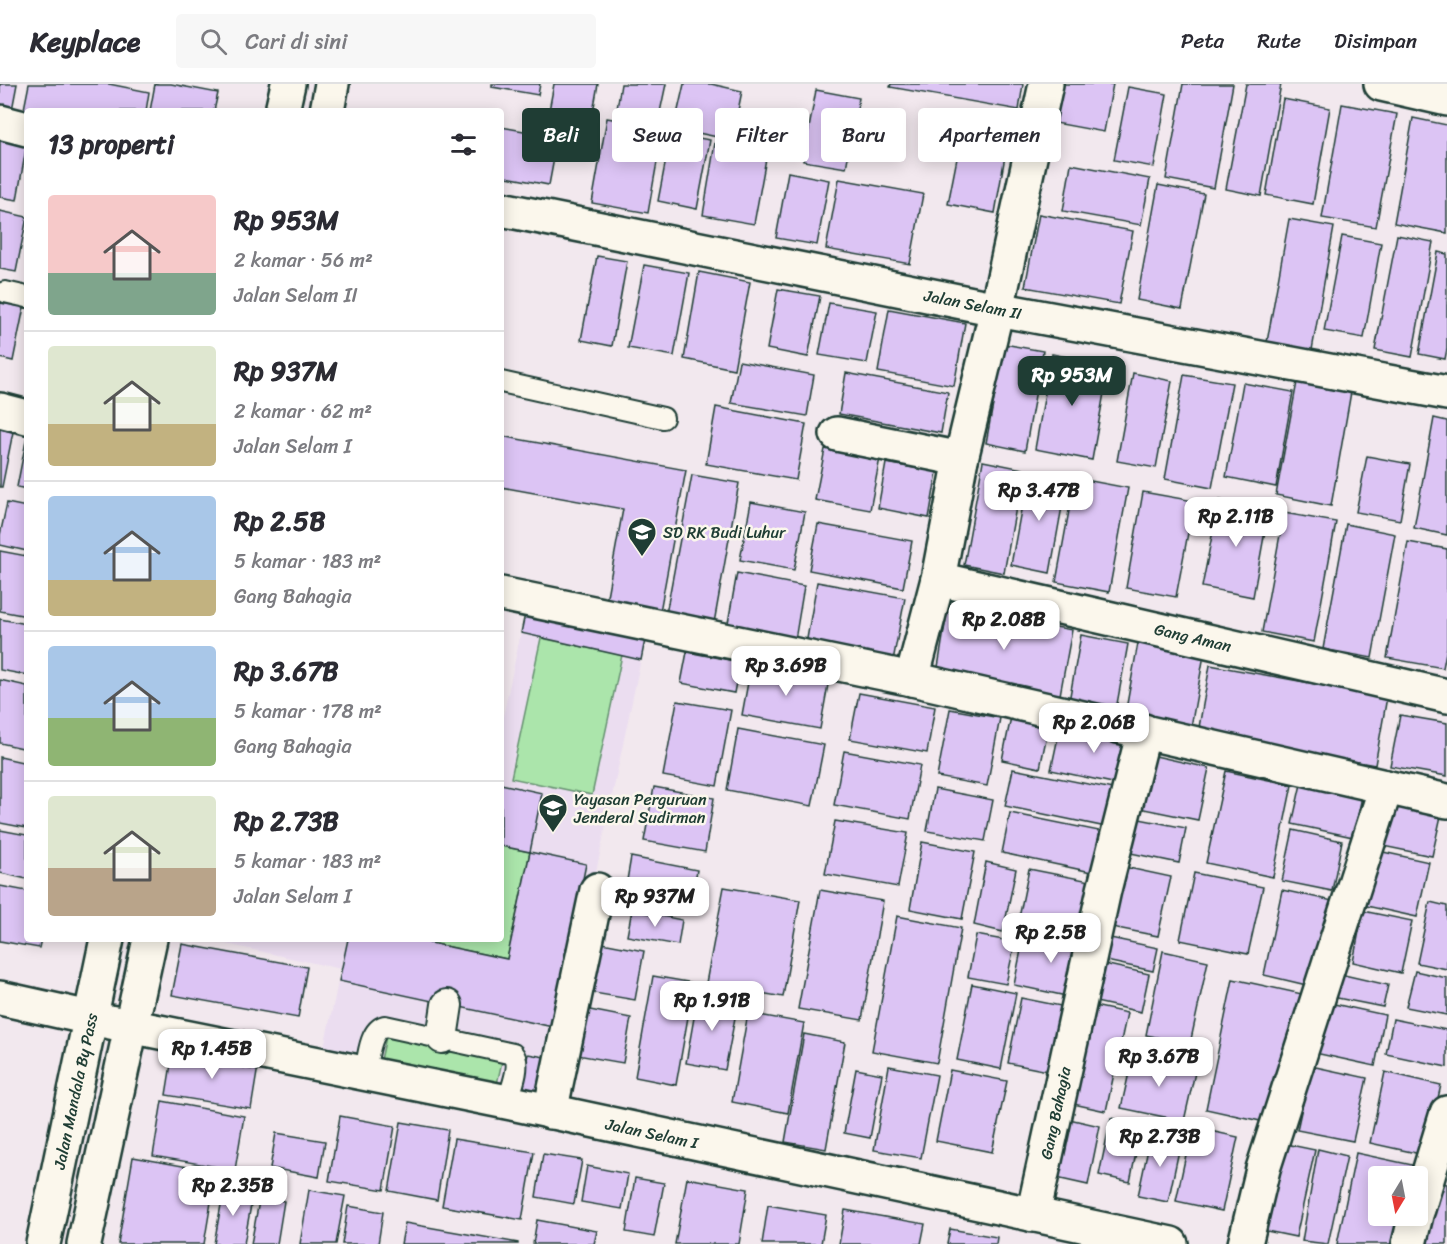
<!DOCTYPE html>
<html lang="id">
<head>
<meta charset="utf-8">
<style>
	:root { --surface:#fff; --page:#f7f7f7; --text:#2b2b33; --muted:#7c7c81; --line:#e1e1e2; --accent:#1f3d34 }
	body { margin:0; font-family:Sriracha,sans-serif; background:var(--page); color:var(--text); height:100vh; display:flex; flex-direction:column; font-size:22px; white-space:nowrap }
	* { box-sizing:border-box; margin:0 }
	p { font-size:20px; color:var(--muted) }
	.icon { flex:none; width:33px; height:33px; fill:none; stroke:currentColor; stroke-width:2; stroke-linecap:round; stroke-linejoin:round }
	.map { position:relative; flex:1; overflow:hidden }
	.drawer { position:absolute; left:24px; top:24px; width:480px; height:834px; display:flex; flex-direction:column; background:var(--surface); border-radius:6px; box-shadow:0 3px 15px #0003 }
	.drawer>* { flex:none }
	.hud { position:absolute; left:522px; top:24px; width:570px; height:54px; display:flex; gap:12px }
	.needle { width:39px; rotate:190deg }
	.tools { position:absolute; left:1368px; top:1082px; display:grid; gap:12px }
	.tools a { display:grid; place-items:center; width:60px; height:60px; border-radius:6px; background:var(--surface); box-shadow:0 3px 15px #0003; font-size:30px }
	.price { position:absolute; translate:-50% -51px; padding:0 14px; border-radius:12px; background:#fff; color:#222; font-size:20px; line-height:39px; filter:drop-shadow(0 2px 3px #0008) }
	.price::after { content:''; position:absolute; left:50%; top:36px; width:18px; height:14px; margin-left:-9px; background:inherit; clip-path:polygon(0 0,100% 0,50% 100%) }
	.price.active { background:var(--accent); color:#fff }
	ul { padding:0; list-style:none }
	li { display:flex; align-items:center; gap:18px; height:150px; padding:0 24px }
	li+li { border-top:2px solid var(--line) }
	li span { display:grid; place-items:center; flex:none; width:168px; height:120px; border-radius:6px; color:#555 }
	li>.icon { margin-inline-start:auto }
	span .icon { width:72px; height:72px; fill:#fffc; stroke-width:1 }
	li b { font-size:26px }
	h2 { display:flex; justify-content:space-between; align-items:center; height:72px; padding:0 24px; font-size:26px }
	.chip { padding:0 21px; border-radius:6px; background:var(--surface); box-shadow:0 3px 15px #0003; font-size:21px; line-height:54px }
	.chip.active { background:var(--accent); color:#fff }
	header { display:flex; align-items:center; gap:36px; box-sizing:border-box; height:84px; padding:0 30px; background:var(--surface); border-bottom:2px solid var(--line) }
	header strong { font-size:28px }
	nav { display:flex; gap:33px; margin-inline-start:auto; font-size:21px }
	.search { width:420px; height:54px; background:var(--page); display:flex; align-items:center; gap:15px; box-sizing:border-box; padding:0 21px; border-radius:6px; color:var(--muted); font-size:22px }
	.map>svg:first-child { display:block }
</style>
</head>
<body>
<header>
<strong>Keyplace</strong>
<div class="search"><svg class="icon" aria-label="search" viewBox="0 0 24 24"><circle cx="10" cy="10" r="6"/><path d="M15 15l6 6"/></svg>Cari di sini</div>
<nav><a>Peta</a><a>Rute</a><a>Disimpan</a></nav>
</header>
<div class="map">
<svg width="1447" height="1160" viewBox="0 0 1447 1160">
	<rect width="100%" height="100%" fill="#f2e8ee"/>
	<filter id="ink" filterUnits="userSpaceOnUse"><feTurbulence type="fractalNoise" baseFrequency=".0167" numOctaves="2"/><feDisplacementMap in="SourceGraphic" scale="12" xChannelSelector="R" yChannelSelector="G"/><feConvolveMatrix kernelMatrix="1 2 1 2 8 2 1 2 1" color-interpolation-filters="sRGB"/></filter>
	<g filter="url(#ink)">
		<path fill="#ebddf0" d="M526,525L646,551L549,1011L324,963L341,885L203,855H501V642Z"/>
		<g fill="#abe5ab" stroke="#659170" stroke-width="1.5">
			<path d="M541,554L622,571L592,711L511,694Z"/>
			<path d="M501,762L530,768L507,875L412,855H501Z"/>
			<path d="M387,948L503,973L497,1000L381,976Z"/>
		</g>
		<g fill="#dcc4f4" stroke="#1f3d34" stroke-width="1.5">
			<path d="M0,0H17L12,26L0,23Z"/>
			<path d="M29,0H109L149,8L146,27H32L24,25Z"/>
			<path d="M155,0H171L218,9L214,27H150Z"/>
			<path d="M492,0H540L538,11L492,3Z"/>
			<path d="M554,0H598L591,40L548,32Z"/>
			<path d="M621,0H666L659,33L617,25Z"/>
			<path d="M684,0H711L742,7L732,56L674,44Z"/>
			<path d="M891,0H1023L1019,26L890,3Z"/>
			<path d="M1057,0H1113L1104,48L1050,38Z"/>
			<path d="M1183,0H1233L1214,104L1166,95Z"/>
			<path d="M1246,0H1281L1261,112L1226,105Z"/>
			<path d="M1128,3L1167,10L1154,83L1114,76Z"/>
			<path d="M816,6L859,14L846,84L803,77Z"/>
			<path d="M1283,15L1330,24L1313,120L1266,111Z"/>
			<path d="M1342,20L1397,30L1376,143L1322,134Z"/>
			<path d="M607,34L663,44L648,129L592,119Z"/>
			<path d="M1413,34L1447,41V149L1394,139Z"/>
			<path d="M501,43L558,53L549,101L501,92Z"/>
			<path d="M671,49L710,56L697,125L658,117Z"/>
			<path d="M0,53L27,59L17,116L0,113Z"/>
			<path d="M715,59L767,69L754,140L703,131Z"/>
			<path d="M959,64L1005,72L995,129L948,120Z"/>
			<path d="M1071,80L1150,95L1141,141L1063,127Z"/>
			<path d="M788,88L829,96L817,161L776,154Z"/>
			<path d="M839,95L923,110L910,180L826,165Z"/>
			<path d="M1158,101L1204,110L1182,225L1137,216Z"/>
			<path d="M0,127L27,133L16,188L0,185Z"/>
			<path d="M1039,130L1133,147L1119,220L1025,203Z"/>
			<path d="M1289,135L1334,143L1312,266L1267,258Z"/>
			<path d="M1397,151L1433,158L1412,273L1375,266Z"/>
			<path d="M1342,152L1381,159L1364,254L1324,247Z"/>
			<path d="M1438,168L1447,170V265L1445,275L1419,270Z"/>
			<path d="M597,172L627,177L612,262L581,256Z"/>
			<path d="M644,181L689,189L674,272L628,264Z"/>
			<path d="M699,188L750,198L734,285L684,275Z"/>
			<path d="M778,205L820,212L808,273L767,265Z"/>
			<path d="M0,219L24,223L13,277L0,274Z"/>
			<path d="M829,219L877,227L867,279L819,271Z"/>
			<path d="M889,225L965,239L954,302L878,288Z"/>
			<path d="M1004,260L1043,267L1025,367L986,359Z"/>
			<path d="M1052,270L1109,281L1092,376L1035,365Z"/>
			<path d="M739,277L814,291L807,332L731,319Z"/>
			<path d="M846,289L948,308L941,349L839,330Z"/>
			<path d="M1133,289L1172,297L1156,384L1117,377Z"/>
			<path d="M1184,291L1232,299L1212,404L1165,395Z"/>
			<path d="M1297,298L1351,308L1331,422L1276,411Z"/>
			<path d="M1243,299L1293,308L1276,403L1226,393Z"/>
			<path d="M716,323L806,340L796,396L706,380Z"/>
			<path d="M1434,334L1447,337V451L1414,444Z"/>
			<path d="M0,345L13,348L2,403H0Z"/>
			<path d="M27,352V405L17,403Z"/>
			<path d="M501,352L686,386L659,533L605,523L623,425L501,403Z"/>
			<path d="M825,365L880,374L870,426L815,416Z"/>
			<path d="M1367,372L1410,380L1400,436L1356,428Z"/>
			<path d="M983,377L1023,385L1004,489L964,481Z"/>
			<path d="M886,379L937,388L929,434L878,424Z"/>
			<path d="M1028,388L1067,395L1050,489L1011,481Z"/>
			<path d="M692,391L739,399L714,539L666,530Z"/>
			<path d="M1075,394L1128,404L1109,508L1056,498Z"/>
			<path d="M1143,408L1194,417L1176,513L1126,504Z"/>
			<path d="M1219,416L1269,425L1253,513L1202,503Z"/>
			<path d="M751,418L805,428L794,486L740,476Z"/>
			<path d="M7,419L27,423V467L0,461V451Z"/>
			<path d="M1284,429L1336,438L1314,558L1262,548Z"/>
			<path d="M818,440L912,457L903,504L809,486Z"/>
			<path d="M1346,440L1395,450L1372,574L1323,565Z"/>
			<path d="M1408,458L1447,465V563L1443,584L1387,574Z"/>
			<path d="M0,467L27,472V532L0,527Z"/>
			<path d="M737,489L804,502L794,562L726,550Z"/>
			<path d="M817,498L905,514L892,582L805,566Z"/>
			<path d="M948,523L1072,546L1060,611L937,589Z"/>
			<path d="M526,525L646,551L641,576L521,549Z"/>
			<path d="M0,535L27,540V591L0,586Z"/>
			<path d="M1081,551L1128,560L1115,631L1068,623Z"/>
			<path d="M1138,559L1204,571L1191,643L1125,631Z"/>
			<path d="M687,568L740,578L734,609L681,599Z"/>
			<path d="M1210,581L1387,613L1375,681L1198,649Z"/>
			<path d="M751,582L829,595L820,645L742,631Z"/>
			<path d="M0,596L27,602V665L0,659Z"/>
			<path d="M859,609L935,623L927,669L850,655Z"/>
			<path d="M677,617L731,626L717,702L663,692Z"/>
			<path d="M950,625L1000,634L987,702L937,693Z"/>
			<path d="M1400,631L1447,639V692L1390,682Z"/>
			<path d="M1011,633L1049,641L1040,684L1002,676Z"/>
			<path d="M1061,639L1137,654L1127,702L1051,686Z"/>
			<path d="M738,645L824,661L812,722L727,706Z"/>
			<path d="M844,667L920,681L910,735L834,721Z"/>
			<path d="M1151,671L1209,684L1198,736L1139,724Z"/>
			<path d="M0,673L27,679V744L0,739Z"/>
			<path d="M1013,685L1118,706L1111,744L1005,722Z"/>
			<path d="M1226,687L1292,701L1273,793L1206,779Z"/>
			<path d="M501,700L542,709L530,768L501,762Z"/>
			<path d="M1301,700L1362,713L1353,753L1292,740Z"/>
			<path d="M654,703L714,714L705,768L644,757Z"/>
			<path d="M935,705L993,716L985,757L927,747Z"/>
			<path d="M1387,720L1441,732L1432,772L1378,761Z"/>
			<path d="M1010,729L1109,749L1101,790L1002,769Z"/>
			<path d="M1129,733L1186,744L1179,779L1121,767Z"/>
			<path d="M835,737L908,749L898,803L825,790Z"/>
			<path d="M0,746L27,751V795L0,789Z"/>
			<path d="M1293,746L1342,757L1332,807L1282,797Z"/>
			<path d="M922,758L975,768L962,835L910,825Z"/>
			<path d="M1374,766L1429,778L1417,833L1362,821Z"/>
			<path d="M530,768L586,780L553,943L339,897L348,855H412L507,875Z"/>
			<path d="M631,773L697,786L691,820L625,808Z"/>
			<path d="M986,778L1016,785L1003,848L974,841Z"/>
			<path d="M1124,783L1171,793L1158,852L1112,843Z"/>
			<path d="M1029,785L1100,799L1090,849L1019,834Z"/>
			<path d="M1194,789L1263,803L1248,870L1180,856Z"/>
			<path d="M0,802L27,807V855H41L39,864L0,857Z"/>
			<path d="M724,803L800,816L783,913L706,899Z"/>
			<path d="M820,806L883,817L862,936L798,925Z"/>
			<path d="M1282,806L1333,817L1315,903L1264,891Z"/>
			<path d="M1430,818L1447,822V885L1417,879Z"/>
			<path d="M632,826L682,836L678,861L627,852Z"/>
			<path d="M1363,827L1412,837L1401,889L1353,878Z"/>
			<path d="M897,832L961,844L937,979L872,967Z"/>
			<path d="M1025,846L1088,858L1076,914L1014,901Z"/>
			<path d="M976,851L1015,858L1006,900L968,893Z"/>
			<path d="M1101,852L1158,864L1153,887L1097,875Z"/>
			<path d="M597,858L644,867L635,916L588,908Z"/>
			<path d="M182,860L307,883L298,934L172,911Z"/>
			<path d="M1163,867L1208,877L1190,960L1146,951Z"/>
			<path d="M1104,880L1149,890L1141,928L1096,918Z"/>
			<path d="M1415,887L1447,894V931L1406,923Z"/>
			<path d="M1331,888L1388,901L1383,923L1327,912Z"/>
			<path d="M653,892L694,899L676,1001L635,993Z"/>
			<path d="M1233,895L1302,910L1274,1040L1206,1025Z"/>
			<path d="M972,900L1016,909L1001,985L957,976Z"/>
			<path d="M698,911L738,918L725,986L686,979Z"/>
			<path d="M1021,914L1076,925L1063,990L1008,979Z"/>
			<path d="M1325,918L1385,931L1375,982L1315,969Z"/>
			<path d="M1085,920L1127,929L1106,1027L1064,1018Z"/>
			<path d="M585,925L631,934L623,979L577,971Z"/>
			<path d="M748,929L804,939L788,1029L732,1018Z"/>
			<path d="M1393,935L1447,946V983L1386,970Z"/>
			<path d="M804,950L845,958L826,1065L785,1058Z"/>
			<path d="M173,968L258,982L251,1025L166,1011Z"/>
			<path d="M528,970L556,975L549,1011L521,1005Z"/>
			<path d="M1133,971L1196,984L1184,1037L1121,1024Z"/>
			<path d="M889,982L937,991L921,1074L874,1066Z"/>
			<path d="M1311,982L1367,994L1353,1057L1297,1046Z"/>
			<path d="M856,985L882,990L870,1054L844,1049Z"/>
			<path d="M950,986L1007,997L992,1068L936,1057Z"/>
			<path d="M1385,988L1441,1001L1425,1071L1370,1059Z"/>
			<path d="M162,1017L244,1032L235,1086L153,1072Z"/>
			<path d="M340,1032L395,1042L384,1106L329,1097Z"/>
			<path d="M1056,1032L1100,1042L1088,1101L1043,1091Z"/>
			<path d="M1111,1034L1142,1040L1130,1098L1099,1091Z"/>
			<path d="M401,1038L448,1046L437,1116L389,1107Z"/>
			<path d="M1192,1043L1238,1053L1222,1127L1176,1117Z"/>
			<path d="M276,1049L325,1057L319,1093L270,1084Z"/>
			<path d="M1151,1051L1181,1057L1168,1118L1138,1112Z"/>
			<path d="M454,1055L534,1068L522,1136L442,1122Z"/>
			<path d="M1276,1058L1315,1066L1296,1153L1257,1145Z"/>
			<path d="M1318,1065L1347,1072L1328,1160L1302,1157Z"/>
			<path d="M1356,1069L1417,1082L1415,1092H1378V1131H1406L1400,1160H1337Z"/>
			<path d="M543,1070L582,1076L574,1120L536,1113Z"/>
			<path d="M133,1073L216,1088L204,1160H118Z"/>
			<path d="M587,1082L628,1090L622,1125L581,1118Z"/>
			<path d="M635,1094L664,1099L654,1153L626,1148Z"/>
			<path d="M687,1094L748,1105L739,1160H675Z"/>
			<path d="M1436,1097L1447,1100V1160H1419Z"/>
			<path d="M224,1104L253,1110L244,1160H214Z"/>
			<path d="M309,1106L345,1112L336,1160H300Z"/>
			<path d="M260,1112L284,1117L277,1160H251Z"/>
			<path d="M768,1121L826,1131L821,1160H762Z"/>
			<path d="M348,1122L383,1128L378,1160H342Z"/>
			<path d="M845,1126L925,1140L921,1160H839Z"/>
			<path d="M537,1136L597,1147L594,1160H533Z"/>
			<path d="M405,1139L518,1159V1160H401Z"/>
			<path d="M950,1145L997,1153L996,1160H947Z"/>
		</g>
		<g fill="none" stroke-linecap="round" stroke-linejoin="round">
			<g stroke="#1f3d34" stroke-width="24">
				<g id="service">
					<path d="M5,208L27,213"/>
					<path d="M501,298L663,334"/>
					<path d="M365,989C368,975 369,946 385,942L513,970C522,980 511,1006 507,1018"/>
				</g>
			</g>
			<g stroke="#1f3d34" stroke-width="34">
				<path id="pedestrian" d="M442,954L447,921"/>
			</g>
			<g stroke="#1f3d34" stroke-width="38">
				<g id="minor">
					<path d="M1381,0L1447,15"/>
					<path d="M0,38L27,45"/>
					<path d="M501,125L997,225L1447,309"/>
					<path d="M0,326L27,333"/>
					<path d="M837,350L961,375"/>
					<path d="M938,495L1447,612"/>
					<path d="M501,510L912,595L1447,717"/>
					<path d="M912,595L938,495L961,375L997,225L1046,0"/>
					<path d="M550,1028L597,806"/>
					<path d="M1418,1125L1447,1029"/>
					<path d="M1033,1131L1104,806L1144,647"/>
					<path d="M1245,1160L1263,1085L1386,703"/>
					<path d="M1409,1160L1416,1131"/>
				</g>
			</g>
			<g stroke="#1f3d34" stroke-width="38">
				<g id="tertiary">
					<path d="M282,27L288,0"/>
					<path d="M327,27L332,0"/>
					<path d="M0,914L90,934L507,1018L1171,1160"/>
					<path d="M43,1160L107,855"/>
					<path d="M84,1160L150,855"/>
				</g>
			</g>
			<use href="#service" stroke="#fbf7ec" stroke-width="20"/>
			<use href="#pedestrian" stroke="#fbf7ec" stroke-width="30"/>
			<use href="#minor" stroke="#fbf7ec" stroke-width="33"/>
			<use href="#tertiary" stroke="#fbf7ec" stroke-width="33"/>
		</g>
	</g>
	<defs>
		<g id="school-pin" transform="scale(1.5)"><path d="M0 17L-7.5 6A9.5 9.5 0 1 1 7.5 6Z" fill="#1f3d34" stroke="#fbf7ec"/><path d="M0-5L7-2L0 1L-7-2ZM-4 1L0 2.5L4 1V4Q0 6-4 4Z" fill="#fff"/></g>
	</defs>
	<g fill-rule="evenodd">
		<use href="#school-pin" x="642" y="448"/>
		<use href="#school-pin" x="553" y="724"/>
	</g>
	<g text-anchor="middle" stroke-width="5" stroke-linejoin="round" paint-order="stroke">
		<g font-size="16" fill="#1f3d34" stroke="#fbf7ec">
			<text transform="translate(973 220) rotate(11)" y="6">Jalan Selam II</text>
			<text transform="translate(1193 553) rotate(13)" y="6">Gang Aman</text>
			<text transform="translate(75 1007) rotate(-78)" y="6">Jalan Mandala By Pass</text>
			<text transform="translate(1055 1029) rotate(-78)" y="6">Gang Bahagia</text>
			<text transform="translate(652 1049) rotate(12)" y="6">Jalan Selam I</text>
		</g>
		<g font-size="16" fill="#1f3d34" stroke="#fbf7ec" text-anchor="start">
			<text x="663" y="454">SD RK Budi Luhur</text>
			<text x="574" y="721">Yayasan Perguruan<tspan x="574" dy="18">Jenderal Sudirman</tspan></text>
		</g>
	</g>
</svg>
<div class="tools">
<a><svg class="needle" viewBox="-14 -14 28 28"><path d="M0-13l5 13h-10z" fill="#e53935"/><path d="M0 13l5-13h-10z" fill="#7c7c81"/></svg></a>
</div>
<b class="price active" style="left:1072px;top:323px">Rp 953M</b>
<b class="price" style="left:1039px;top:438px">Rp 3.47B</b>
<b class="price" style="left:1236px;top:464px">Rp 2.11B</b>
<b class="price" style="left:1004px;top:567px">Rp 2.08B</b>
<b class="price" style="left:786px;top:613px">Rp 3.69B</b>
<b class="price" style="left:1094px;top:670px">Rp 2.06B</b>
<b class="price" style="left:655px;top:844px">Rp 937M</b>
<b class="price" style="left:1051px;top:880px">Rp 2.5B</b>
<b class="price" style="left:712px;top:948px">Rp 1.91B</b>
<b class="price" style="left:212px;top:996px">Rp 1.45B</b>
<b class="price" style="left:1159px;top:1004px">Rp 3.67B</b>
<b class="price" style="left:1160px;top:1084px">Rp 2.73B</b>
<b class="price" style="left:233px;top:1133px">Rp 2.35B</b>
<div class="hud">
<a class="chip active">Beli</a>
<a class="chip">Sewa</a>
<a class="chip">Filter</a>
<a class="chip">Baru</a>
<a class="chip">Apartemen</a>
</div>
<section class="drawer">
<h2>13 properti<svg class="icon" aria-label="filters" viewBox="0 0 24 24"><path d="M4 7h16M4 17h16"/><circle cx="9" cy="7" r="2"/><circle cx="15" cy="17" r="2"/></svg></h2>
<ul>
<li><span style="background:linear-gradient(#f6c9c9 65%,#7fa58c 0)"><svg class="icon" aria-label="home" viewBox="0 0 24 24"><path d="M3 11l9-7 9 7M6 9v11h12V9"/></svg></span><div><b>Rp 953M</b><p>2 kamar · 56 m²</p><p>Jalan Selam II</p></div></li>
<li><span style="background:linear-gradient(#dfe7d0 65%,#c2b280 0)"><svg class="icon" aria-label="home" viewBox="0 0 24 24"><path d="M3 11l9-7 9 7M6 9v11h12V9"/></svg></span><div><b>Rp 937M</b><p>2 kamar · 62 m²</p><p>Jalan Selam I</p></div></li>
<li><span style="background:linear-gradient(#a9c7e8 70%,#c2b280 0)"><svg class="icon" aria-label="home" viewBox="0 0 24 24"><path d="M3 11l9-7 9 7M6 9v11h12V9"/></svg></span><div><b>Rp 2.5B</b><p>5 kamar · 183 m²</p><p>Gang Bahagia</p></div></li>
<li><span style="background:linear-gradient(#a9c7e8 60%,#8fb573 0)"><svg class="icon" aria-label="home" viewBox="0 0 24 24"><path d="M3 11l9-7 9 7M6 9v11h12V9"/></svg></span><div><b>Rp 3.67B</b><p>5 kamar · 178 m²</p><p>Gang Bahagia</p></div></li>
<li><span style="background:linear-gradient(#dfe7d0 60%,#b9a48a 0)"><svg class="icon" aria-label="home" viewBox="0 0 24 24"><path d="M3 11l9-7 9 7M6 9v11h12V9"/></svg></span><div><b>Rp 2.73B</b><p>5 kamar · 183 m²</p><p>Jalan Selam I</p></div></li>
</ul>
</section>
</div>
</body>
</html>
